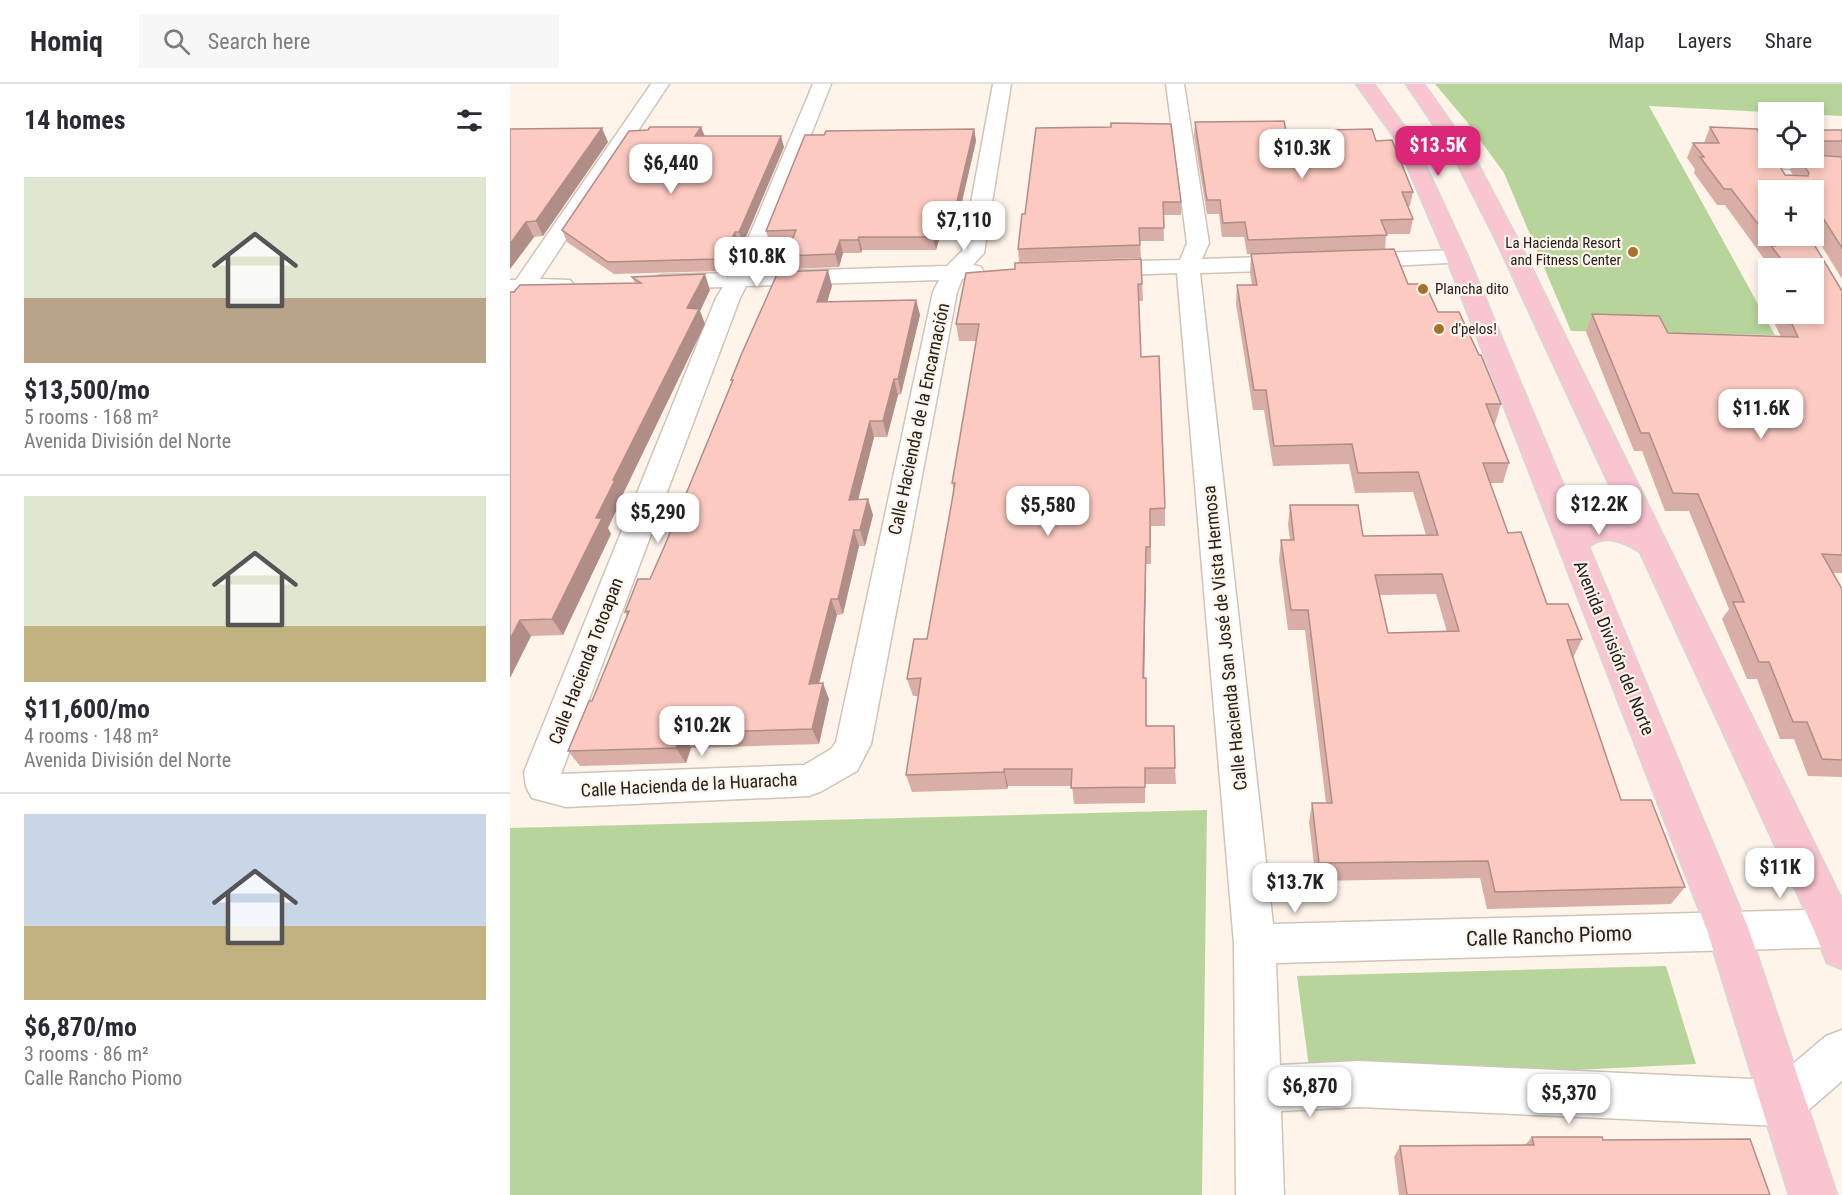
<!DOCTYPE html>
<html lang="en">
<head>
<meta charset="utf-8">
<style>
	:root { --surface:#fff; --page:#f7f7f7; --text:#2b2b33; --muted:#7c7c81; --line:#e1e1e2; --accent:#db2777 }
	body { margin:0; font-family:"Roboto Condensed",sans-serif; background:var(--page); color:var(--text); height:100vh; display:flex; flex-direction:column; font-size:22px; white-space:nowrap }
	* { box-sizing:border-box; margin:0 }
	p { font-size:20px; color:var(--muted) }
	.icon { flex:none; width:33px; height:33px; fill:none; stroke:currentColor; stroke-width:2; stroke-linecap:round; stroke-linejoin:round }
	.map { position:relative; flex:1; overflow:hidden }
	.drawer { display:flex; flex-direction:column; background:var(--surface); width:510px }
	.drawer>* { flex:none }
	.controls { position:absolute; left:1248px; top:18px; display:grid; gap:12px }
	.controls a { display:grid; place-items:center; width:66px; height:66px; border-radius:0px; background:var(--surface); box-shadow:0 3px 9px #0003; font-size:30px }
	.price { position:absolute; translate:-50% -51px; padding:0 14px; border-radius:12px; background:#fff; color:#222; font-size:20px; line-height:39px; filter:drop-shadow(0 2px 3px #0008) }
	.price::after { content:''; position:absolute; left:50%; top:36px; width:18px; height:14px; margin-left:-9px; background:inherit; clip-path:polygon(0 0,100% 0,50% 100%) }
	.price.current { background:var(--accent); color:#fff }
	ul { padding:0; list-style:none }
	li { display:grid; align-content:center; gap:12px; height:318px; padding:0 24px }
	li+li { border-top:2px solid var(--line) }
	li span { display:grid; place-items:center; height:186px; border-radius:0px; color:#555 }
	li>.icon { margin-inline-start:auto }
	span .icon { width:108px; height:108px; fill:#fffc; stroke-width:1 }
	li b { font-size:26px }
	h2 { display:flex; justify-content:space-between; align-items:center; height:72px; padding:0 24px; font-size:26px }
	header { display:flex; align-items:center; gap:36px; box-sizing:border-box; height:84px; padding:0 30px; background:var(--surface); border-bottom:2px solid var(--line) }
	header strong { font-size:28px }
	nav { display:flex; gap:33px; margin-inline-start:auto; font-size:21px }
	.search { width:420px; height:54px; background:var(--page); display:flex; align-items:center; gap:15px; box-sizing:border-box; padding:0 21px; border-radius:0px; color:var(--muted); font-size:22px }
	main { display:flex; flex:1; min-height:0 }
	.map>svg:first-child { display:block }
</style>
</head>
<body>
<header>
<strong>Homiq</strong>
<div class="search"><svg class="icon" aria-label="search" viewBox="0 0 24 24"><circle cx="10" cy="10" r="6"/><path d="M15 15l6 6"/></svg>Search here</div>
<nav><a>Map</a><a>Layers</a><a>Share</a></nav>
</header>
<main>
<section class="drawer">
<h2>14 homes<svg class="icon" aria-label="filters" viewBox="0 0 24 24"><path d="M4 7h16M4 17h16"/><circle cx="9" cy="7" r="2"/><circle cx="15" cy="17" r="2"/></svg></h2>
<ul>
<li><span style="background:linear-gradient(#dfe7d0 65%,#b9a48a 0)"><svg class="icon" aria-label="home" viewBox="0 0 24 24"><path d="M3 11l9-7 9 7M6 9v11h12V9"/></svg></span><div><b>$13,500/mo</b><p>5 rooms · 168 m²</p><p>Avenida División del Norte</p></div></li>
<li><span style="background:linear-gradient(#dfe7d0 70%,#c2b280 0)"><svg class="icon" aria-label="home" viewBox="0 0 24 24"><path d="M3 11l9-7 9 7M6 9v11h12V9"/></svg></span><div><b>$11,600/mo</b><p>4 rooms · 148 m²</p><p>Avenida División del Norte</p></div></li>
<li><span style="background:linear-gradient(#c9d6e8 60%,#c2b280 0)"><svg class="icon" aria-label="home" viewBox="0 0 24 24"><path d="M3 11l9-7 9 7M6 9v11h12V9"/></svg></span><div><b>$6,870/mo</b><p>3 rooms · 86 m²</p><p>Calle Rancho Piomo</p></div></li>
</ul>
</section>
<div class="map">
<svg width="1332" height="1111" viewBox="0 0 1332 1111">
	<rect width="100%" height="100%" fill="#fef4ea"/>
	<g fill="#b7d59b">
		<path d="M925,0H1332V32L1139,22L1265,251L1061,247L994,89L957,38Z"/>
		<path d="M697,726L692,1111H0V744Z"/>
		<path d="M1156,882L1186,980L801,999L787,892Z"/>
	</g>
	<g fill="none" stroke-linecap="round" stroke-linejoin="round">
		<g stroke="#d0c4b8" stroke-width="3">
			<g id="minor">
				<path d="M141,0H159L30,195L60,196L64,201L60,206L20,209L12,221L0,222V196H6Z"/>
				<path d="M303,0H321L252,174L244,188L437,182L452,167L483,0H501L474,169L463,181L471,183L474,188L471,193L452,195L447,208L361,660L347,687L312,707L299,712L56,723L22,714L16,703L14,688L206,214L213,203L152,205L144,203L141,198L144,193L152,191L221,189L230,174ZM429,196L423,208L326,658L321,665L294,681L51,690L230,214L236,202Z"/>
				<path d="M656,0H674L699,159L692,175L787,172L795,174L798,179L795,184L787,186L690,189L763,840L1332,825V863L766,879L770,981L849,977L1264,996L1316,952L1332,946V997L1288,1035L1272,1042L849,1023L771,1027L774,1111H726L724,860L667,189L587,192L579,190L576,185L579,180L587,178L670,176L677,159Z"/>
				<path d="M1256,74L1332,75V87L1263,84L1256,82L1253,78Z"/>
				<path d="M947,166L955,168L958,173L955,178L844,184L836,182L833,177L836,172L844,170Z"/>
			</g>
		</g>
		<g stroke="#d8d7d6" stroke-width="3">
			<path id="major" d="M846,0H864L904,56L958,173L1070,441L1090,435L1117,439L985,154L941,67L896,0H914L961,67L1007,154L1332,816V885L1317,879L1304,846L1130,468C1114,458 1094,449 1079,463L1239,846L1327,1111H1279L1197,846L936,173L886,56Z"/>
		</g>
		<use href="#minor" fill="#fff" fill-rule="evenodd"/>
		<use href="#major" fill="#f9c5d1" fill-rule="evenodd"/>
	</g>
	<g fill="#d9aea6" fill-rule="evenodd">
		<path d="M685,38L776,47L866,57L903,108L900,122H898L903,135L900,150H876L875,166L898,200L928,228L991,320L985,340H984L999,379L993,399H980L998,449L1037,520L1072,555L1063,574L1111,716L1175,803L1161,820L977,825L970,794L806,797L799,738L802,719H816L795,546H778L769,476L771,456H780L778,441L780,421L853,452L916,451L903,408L845,409L839,380L763,382L754,326H743L726,220L727,201H742L740,189L741,170H737L734,153H712L709,130H697L684,52ZM926,510L937,548L878,549L870,511Z"/>
		<path d="M191,43L195,52L274,63L233,160H229L224,171H218L210,187L104,190L57,158L52,146L138,46Z"/>
		<path d="M1200,43L1275,91H1283L1280,86L1286,74H1304V46H1332V195L1305,151H1304V106H1258L1332,207V489H1323L1332,505V693L1298,692L1284,655H1270L1247,595H1237L1212,535L1219,525L1179,427H1155L1132,367H1124L1076,248L1082,230L1158,249L1271,253L1261,232L1262,230H1304V184H1258V186L1253,179L1255,176L1215,121H1207L1184,89L1185,85L1177,74L1183,59H1194Z"/>
		<path d="M526,44L671,118V131H653L654,157H630L631,174L509,178L508,165L515,130Z"/>
		<path d="M0,45L98,58L33,152L24,153L0,185Z"/>
		<path d="M464,45L466,57L447,139H434L426,166H352L351,169H333L329,183L280,185L276,172L281,159L260,160L256,147L314,51Z"/>
		<path d="M631,175L633,217H629L631,273L655,424V442H641V480H636L634,594L637,642L665,684L666,700H635V719L564,720L562,702H498L497,705L402,708L396,691L408,612H403L397,595L417,555L439,434L444,406L442,399L466,257H449L446,240Z"/>
		<path d="M122,193L200,206L190,227L195,240L113,410V412L98,444L101,450L53,551L21,552L0,594V208L125,199Z"/>
		<path d="M322,202L317,218L406,216L410,231L391,310L388,311L377,353H364L348,416L358,415L363,431L355,462H349L333,530L327,531L309,599L319,615L309,660L181,664L176,679L70,682L58,667L82,617L117,532L115,528L140,495L155,461L222,299L221,296Z"/>
		<path d="M1022,1053L1093,1056L1260,1111H889L884,1073L890,1062L1015,1061Z"/>
	</g>
	<g fill="#b08d87">
		<path d="M191,43L195,54L185,52Z"/>
		<path d="M92,44L98,58L33,152L26,137Z"/>
		<path d="M464,45L466,57L447,139L445,126Z"/>
		<path d="M271,52L274,63L233,160L229,148Z"/>
		<path d="M432,126L434,139L426,166L423,153Z"/>
		<path d="M16,138L24,153L0,185V160Z"/>
		<path d="M225,148L229,160L224,171L220,159Z"/>
		<path d="M349,153L352,166L351,169L348,156Z"/>
		<path d="M330,156L333,169L329,183L325,170Z"/>
		<path d="M213,159L218,171L210,187L205,175Z"/>
		<path d="M318,186L322,202L312,234L307,218Z"/>
		<path d="M195,190L200,206L190,227L195,240L113,410V412L98,444L101,450L53,551L42,535L177,224Z"/>
		<path d="M406,216L410,231L391,310L388,295Z"/>
		<path d="M384,295L388,311L377,353L373,337Z"/>
		<path d="M360,337L364,353L344,432L339,416Z"/>
		<path d="M358,415L363,431L355,462L350,446Z"/>
		<path d="M344,446L349,462L333,530L328,515Z"/>
		<path d="M636,463V480L634,611L633,594Z"/>
		<path d="M321,515L327,531L305,615L299,600Z"/>
		<path d="M10,536L21,552L0,594V555Z"/>
		<path d="M313,599L319,615L309,660L302,645Z"/>
		<path d="M171,649L181,664L176,679L166,664Z"/>
		<path d="M494,685L498,702L497,705L494,688Z"/>
	</g>
	<g fill="#fccac1" stroke="#b08d87" stroke-width="1.5" fill-rule="evenodd">
		<path d="M774,37L776,47L862,45L866,57L882,56L903,108H892L903,135L871,136L877,151L738,156L735,138L713,139L710,116H697L685,38Z"/>
		<path d="M601,39L661,40L671,118H653L654,144H629L630,161L508,165L512,130H515L526,44L601,43Z"/>
		<path d="M140,43H191L185,52H271L229,148H225L220,159H213L205,175L98,178L52,146L119,47L138,46Z"/>
		<path d="M1200,43L1247,45L1258,64V74H1265L1275,91L1298,92L1299,89L1289,74H1304V71L1332,73V164L1313,134H1304V106H1258V152H1299L1332,207V471L1312,470L1332,505V676L1312,675L1297,638H1283L1259,578H1249L1223,518H1234L1188,410L1163,409L1139,349H1131L1082,230L1149,232L1158,249L1288,253L1277,230H1304V184H1278L1261,162H1265L1221,105H1214L1190,73H1194L1183,59H1209Z"/>
		<path d="M92,44L26,137L16,138L0,160V45Z"/>
		<path d="M464,45L445,126H432L423,153H349L348,156H330L325,170L276,172L286,146L256,147L295,51H314L316,47Z"/>
		<rect x="1304" y="46" width="28" height="11"/>
		<path d="M884,165L898,200H915L928,228H949L969,271H971L991,320H976L999,379H973L998,449L1011,448L1037,520H1058L1072,555L1057,556L1111,716H1141L1175,803L985,808L978,777L809,779L802,719H822L798,526H781L771,456H784L780,421H848L853,452L928,451L908,388L848,389L842,360L764,362L756,306H744L727,201H747L741,170ZM932,490L949,547L878,549L865,491Z"/>
		<path d="M631,175L632,200H628L631,273L649,272L655,424L640,425V463H636L633,594H636V642H664L665,684H635V703L561,704L562,685H494V688L396,691L411,594L397,595L404,555H417L439,434L445,399H442L445,382L469,240H446L456,189L505,185V179Z"/>
		<path d="M318,186L307,218L406,216L388,295H384L373,337H360L339,416L358,415L350,446H344L328,515H321L299,600L313,599L302,645L171,649L166,664L58,667L79,617H82L119,527L115,528L128,495H140L155,461L223,296H221L232,269L268,188Z"/>
		<path d="M195,190L177,224L189,225L103,396H105L86,434H92L42,535L10,536L0,555V208H4L10,201L131,199L122,193Z"/>
		<path d="M1022,1053H1092L1093,1056L1240,1055L1260,1111H897L890,1062L1024,1061Z"/>
	</g>
	<g fill="#a7722b" stroke="#fef4ea" stroke-width="2">
		<circle cx="1123" cy="168" r="6"/>
		<circle cx="913" cy="205" r="6"/>
		<circle cx="929" cy="245" r="6"/>
	</g>
	<g text-anchor="middle" stroke-width="4.5" stroke-linejoin="round" paint-order="stroke">
		<g font-size="15" fill="#25211d" stroke="#fef4ea" text-anchor="start">
			<text x="1111" y="164" text-anchor="end">La Hacienda Resort<tspan x="1111" dy="17">and Fitness Center</tspan></text>
			<text x="925" y="210">Plancha dito</text>
			<text x="941" y="250">d'pelos!</text>
		</g>
		<g font-size="18" fill="#25211d" stroke="#fef4ea">
			<text transform="translate(409 335) rotate(-78)" y="6">Calle Hacienda de la Encarnación</text>
			<text transform="translate(715 554) rotate(-96)" y="6">Calle Hacienda San José de Vista Hermosa</text>
			<text transform="translate(1104 564) rotate(68)" y="6">Avenida División del Norte</text>
			<text transform="translate(76 577) rotate(-69)" y="6">Calle Hacienda Totoapan</text>
			<text transform="translate(179 701) rotate(-3)" y="6">Calle Hacienda de la Huaracha</text>
		</g>
		<g font-size="21" fill="#25211d" stroke="#fef4ea">
			<text transform="translate(1039 852) rotate(-2)" y="7">Calle Rancho Piomo</text>
		</g>
	</g>
</svg>
<div class="controls">
<a><svg class="icon" aria-label="locate" viewBox="0 0 24 24"><circle cx="12" cy="12" r="6"/><path d="M12 2v4M12 18v4M2 12h4M18 12h4"/></svg></a>
<a>+</a>
<a>−</a>
</div>
<b class="price current" style="left:928px;top:93px">$13.5K</b>
<b class="price" style="left:792px;top:96px">$10.3K</b>
<b class="price" style="left:161px;top:111px">$6,440</b>
<b class="price" style="left:454px;top:168px">$7,110</b>
<b class="price" style="left:247px;top:204px">$10.8K</b>
<b class="price" style="left:1251px;top:356px">$11.6K</b>
<b class="price" style="left:1089px;top:452px">$12.2K</b>
<b class="price" style="left:538px;top:453px">$5,580</b>
<b class="price" style="left:148px;top:460px">$5,290</b>
<b class="price" style="left:192px;top:673px">$10.2K</b>
<b class="price" style="left:1270px;top:815px">$11K</b>
<b class="price" style="left:785px;top:830px">$13.7K</b>
<b class="price" style="left:800px;top:1034px">$6,870</b>
<b class="price" style="left:1059px;top:1041px">$5,370</b>
</div>
</main>
</body>
</html>
